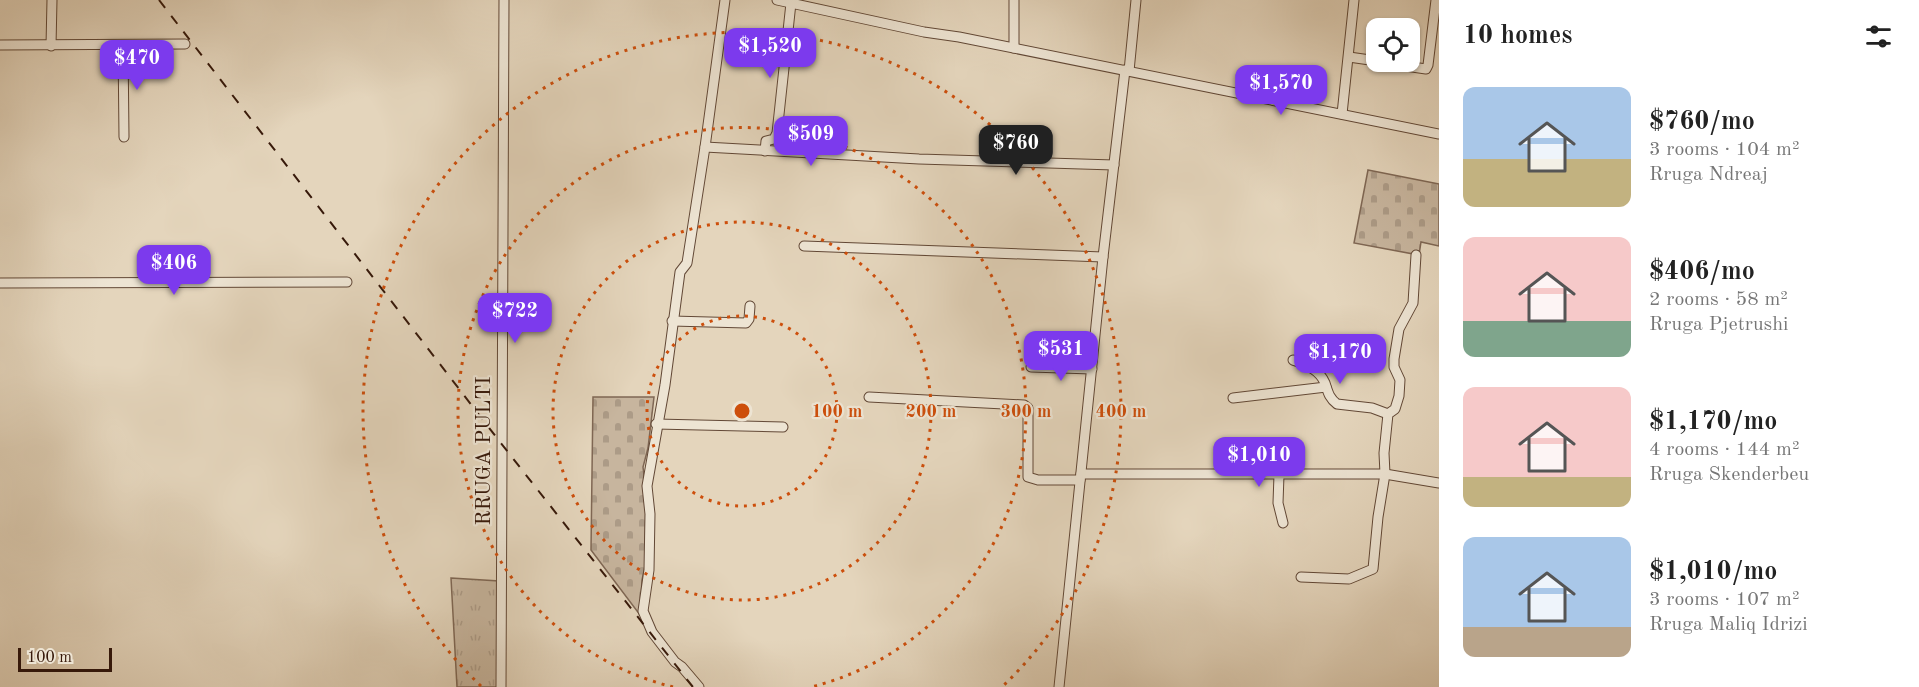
<!DOCTYPE html>
<html lang="en">
<head>
<meta charset="utf-8">
<style>
	:root { --surface:#fff; --page:#f6f6f6; --text:#222; --muted:#767676; --accent:#7c3aed }
	body { margin:0; font-family:"Old Standard TT",serif; background:var(--page); color:var(--text); height:100vh; display:flex; flex-direction:column; font-size:22px; white-space:nowrap }
	* { box-sizing:border-box; margin:0 }
	p { font-size:20px; color:var(--muted) }
	.icon { flex:none; width:33px; height:33px; fill:none; stroke:currentColor; stroke-width:2; stroke-linecap:round; stroke-linejoin:round }
	.map { position:relative; flex:1; overflow:hidden }
	.panel { display:flex; flex-direction:column; background:var(--surface); width:480px }
	.panel>* { flex:none }
	.controls { position:absolute; left:1366px; top:18px; display:grid; gap:12px }
	.controls a { display:grid; place-items:center; width:54px; height:54px; border-radius:12px; background:var(--surface); box-shadow:0 2px 4px #0004; font-size:30px }
	.scale { position:absolute; left:18px; bottom:15px; width:94px; box-sizing:border-box; padding-left:6px; border:3px solid #37190a; border-top:0; font-size:16px; line-height:21px; white-space:nowrap; color:#37190a; -webkit-text-stroke:4px #ede4d3; paint-order:stroke }
	.price { position:absolute; translate:-50% -51px; padding:0 14px; border-radius:12px; background:var(--accent); color:#fff; font-size:20px; line-height:39px; filter:drop-shadow(0 2px 3px #0008) }
	.price::after { content:''; position:absolute; left:50%; top:36px; width:18px; height:14px; margin-left:-9px; background:inherit; clip-path:polygon(0 0,100% 0,50% 100%) }
	.price.on { background:#222; color:#fff }
	ul { padding:0; list-style:none }
	li { display:flex; align-items:center; gap:18px; height:150px; padding:0 24px }
	li span { display:grid; place-items:center; flex:none; width:168px; height:120px; border-radius:12px; color:#555 }
	li>.icon { margin-inline-start:auto }
	span .icon { width:72px; height:72px; fill:#fffc; stroke-width:1 }
	li b { font-size:26px }
	h2 { display:flex; justify-content:space-between; align-items:center; height:72px; padding:0 24px; font-size:26px }
	main { display:flex; flex:1; min-height:0 }
	.map>svg:first-child { display:block }
</style>
</head>
<body>
<main>
<div class="map">
<svg width="1439" height="687" viewBox="0 0 1439 687">
	<defs>
		<pattern id="grass-tufts" width="24" height="20" patternUnits="userSpaceOnUse" patternTransform="scale(1.5)"><rect width="24" height="20" fill="#c7b59e"/><path d="M3 7l-1-3M5 7V3M7 7l1-3M15 17l-1-3M17 17v-4M19 17l1-3" fill="none" stroke="#ac9b87"/></pattern>
		<pattern id="cemetery-stones" width="16" height="16" patternUnits="userSpaceOnUse" patternTransform="scale(1.5)"><rect width="16" height="16" fill="#c7b59e"/><path d="M2 7V4a2 2 0 0 1 4 0v3zM10 15v-3a2 2 0 0 1 4 0v3z" fill="#ac9b87"/></pattern>
	</defs>
	<rect width="100%" height="100%" fill="#e4d5bc"/>
	<filter id="stains"><feTurbulence type="fractalNoise" baseFrequency=".00333" numOctaves="4"/><feColorMatrix values="0 0 0 0 .2 0 0 0 0 .09 0 0 0 0 .02 0 0 0 .5 -.17"/></filter>
	<radialGradient id="worn" r=".72"><stop offset=".6" stop-color="#630" stop-opacity="0"/><stop offset="1" stop-color="#630" stop-opacity=".3"/></radialGradient>
	<path fill="url(#grass-tufts)" stroke="#7f6754" stroke-width="1.5" d="M451,578L499,581V687H457Z"/>
	<g fill="url(#cemetery-stones)" stroke="#7f6754" stroke-width="1.5">
		<path d="M1368,170L1439,184V246L1421,242L1419,255L1354,243Z"/>
		<path d="M593,397H654L648,448L643,467L646,492L645,566L642,580L640,615L591,550Z"/>
	</g>
	<g fill="none" stroke-linecap="round" stroke-linejoin="round">
		<g stroke="#624836" stroke-width="11">
			<g id="minor">
				<path d="M777,0L924,32L959,37L1439,134"/>
				<path d="M0,45L185,44"/>
				<path d="M123,45L124,137"/>
				<path d="M51,46L52,0"/>
				<path d="M1014,48V0"/>
				<path d="M1349,57L1377,61"/>
				<path d="M1378,62L1426,69L1428,65L1436,0"/>
				<path d="M1129,71L1136,0"/>
				<path d="M1342,114L1354,0"/>
				<path d="M705,147L919,159L1114,165"/>
				<path d="M765,151L766,141L774,139L777,133L791,3"/>
				<path d="M804,246L1103,257"/>
				<path d="M0,283L347,282"/>
				<path d="M672,321L746,323L749,319L750,306"/>
				<path d="M1293,360C1306,365 1319,369 1325,383C1328,392 1329,398 1337,404L1372,408L1388,414"/>
				<path d="M1031,367L1092,369"/>
				<path d="M869,397L1024,405L1028,408V477L1038,480H1080"/>
				<path d="M1233,398L1326,387"/>
				<path d="M656,424L783,427"/>
				<path d="M1081,474H1385L1439,483"/>
				<path d="M1279,475L1278,503L1283,523"/>
				<path d="M1301,577L1349,579L1373,569L1378,517L1385,474L1384,453L1388,414L1395,409L1399,396L1400,380L1394,367V359L1399,329L1413,303L1416,255"/>
				<path d="M501,687L504,0"/>
				<path d="M699,687L682,667L675,662L652,632L643,611L649,570L650,514L647,486L665,385L680,272L687,263L705,147L725,0"/>
				<path d="M1059,687L1103,257L1125,70"/>
			</g>
		</g>
		<use href="#minor" stroke="#ede4d3" stroke-width="9"/>
		<path stroke="#37190a" stroke-width="2" stroke-dasharray="10 10" stroke-linecap="butt" d="M159,0L500,442L693,687"/>
	</g>
	<g fill="none" stroke="#cd4f0c" stroke-width="3" stroke-dasharray="3 6">
		<circle cx="742" cy="411" r="95"/>
		<circle cx="742" cy="411" r="189"/>
		<path d="M673 687A284 284 0 1 1 811 687"/>
		<path d="M481 686A379 379 0 1 1 1003 686"/>
	</g>
	<g text-anchor="middle" stroke-width="4.5" stroke-linejoin="round" paint-order="stroke">
		<g font-size="21" fill="#37190a" stroke="#ede4d3">
			<text transform="translate(483 451) rotate(-90)" y="7">RRUGA PULTI</text>
		</g>
	</g>
	<circle cx="742" cy="411" r="9" fill="#cd4f0c" stroke="#ede4d3" stroke-width="3"/>
	<g font-size="18" text-anchor="middle" font-weight="bold" fill="#cd4f0c" stroke="#ede4d3" stroke-width="4.5" stroke-linejoin="round" paint-order="stroke">
		<text x="837" y="417">100 m</text>
		<text x="931" y="417">200 m</text>
		<text x="1026" y="417">300 m</text>
		<text x="1121" y="417">400 m</text>
	</g>
	<rect width="100%" height="100%" filter="url(#stains)"/>
	<rect width="100%" height="100%" fill="url(#worn)"/>
</svg>
<div class="controls">
<a><svg class="icon" aria-label="locate" viewBox="0 0 24 24"><circle cx="12" cy="12" r="6"/><path d="M12 2v4M12 18v4M2 12h4M18 12h4"/></svg></a>
</div>
<div class="scale">100 m</div>
<b class="price" style="left:770px;top:79px">$1,520</b>
<b class="price" style="left:137px;top:91px">$470</b>
<b class="price" style="left:1281px;top:116px">$1,570</b>
<b class="price" style="left:811px;top:167px">$509</b>
<b class="price on" style="left:1016px;top:176px">$760</b>
<b class="price" style="left:174px;top:296px">$406</b>
<b class="price" style="left:515px;top:344px">$722</b>
<b class="price" style="left:1061px;top:382px">$531</b>
<b class="price" style="left:1340px;top:385px">$1,170</b>
<b class="price" style="left:1259px;top:488px">$1,010</b>
</div>
<section class="panel">
<h2>10 homes<svg class="icon" aria-label="filters" viewBox="0 0 24 24"><path d="M4 7h16M4 17h16"/><circle cx="9" cy="7" r="2"/><circle cx="15" cy="17" r="2"/></svg></h2>
<ul>
<li><span style="background:linear-gradient(#a9c7e8 60%,#c2b280 0)"><svg class="icon" aria-label="home" viewBox="0 0 24 24"><path d="M3 11l9-7 9 7M6 9v11h12V9"/></svg></span><div><b>$760/mo</b><p>3 rooms · 104 m²</p><p>Rruga Ndreaj</p></div></li>
<li><span style="background:linear-gradient(#f6c9c9 70%,#7fa58c 0)"><svg class="icon" aria-label="home" viewBox="0 0 24 24"><path d="M3 11l9-7 9 7M6 9v11h12V9"/></svg></span><div><b>$406/mo</b><p>2 rooms · 58 m²</p><p>Rruga Pjetrushi</p></div></li>
<li><span style="background:linear-gradient(#f6c9c9 75%,#c2b280 0)"><svg class="icon" aria-label="home" viewBox="0 0 24 24"><path d="M3 11l9-7 9 7M6 9v11h12V9"/></svg></span><div><b>$1,170/mo</b><p>4 rooms · 144 m²</p><p>Rruga Skenderbeu</p></div></li>
<li><span style="background:linear-gradient(#a9c7e8 75%,#b9a48a 0)"><svg class="icon" aria-label="home" viewBox="0 0 24 24"><path d="M3 11l9-7 9 7M6 9v11h12V9"/></svg></span><div><b>$1,010/mo</b><p>3 rooms · 107 m²</p><p>Rruga Maliq Idrizi</p></div></li>
</ul>
</section>
</main>
</body>
</html>
